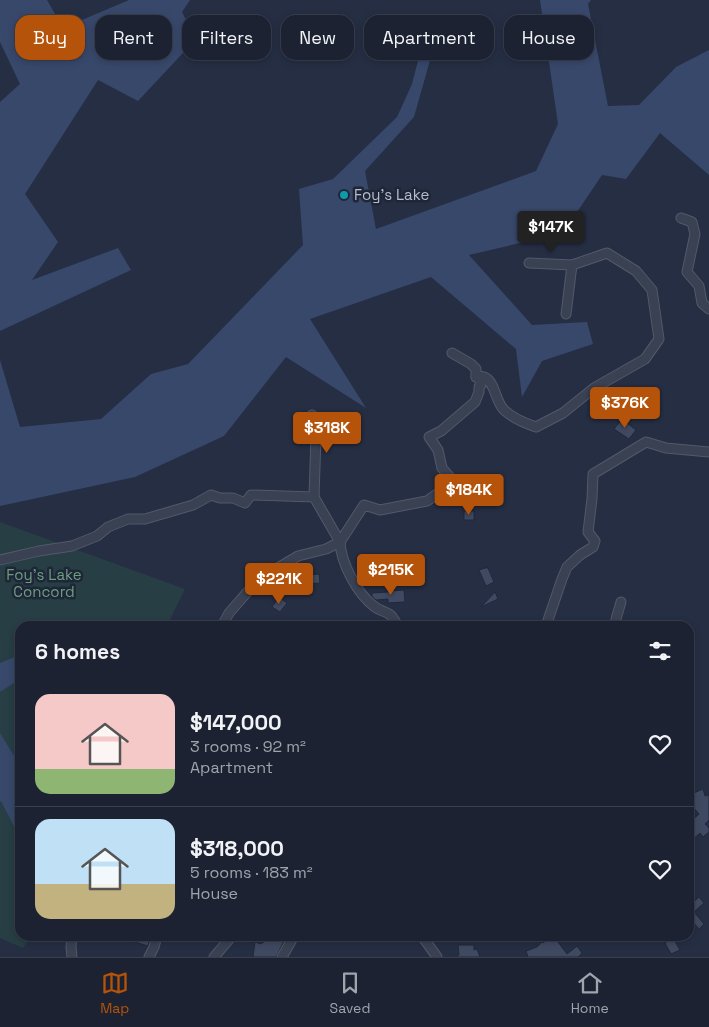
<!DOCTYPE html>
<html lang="en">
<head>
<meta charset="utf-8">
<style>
	:root { --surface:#1c2232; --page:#252a3a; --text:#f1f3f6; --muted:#a0a4ac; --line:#3a3f4d; --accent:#b45309 }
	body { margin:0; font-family:"Space Grotesk",sans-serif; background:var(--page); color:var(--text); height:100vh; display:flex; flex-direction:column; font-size:19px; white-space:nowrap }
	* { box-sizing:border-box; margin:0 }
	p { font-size:16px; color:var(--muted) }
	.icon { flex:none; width:28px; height:28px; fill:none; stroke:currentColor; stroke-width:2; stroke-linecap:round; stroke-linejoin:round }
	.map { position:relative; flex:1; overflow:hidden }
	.side { position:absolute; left:15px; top:621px; width:679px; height:320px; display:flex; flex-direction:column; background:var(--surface); border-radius:15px; box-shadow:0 2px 8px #0003,0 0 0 1px var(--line) }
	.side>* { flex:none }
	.hud { position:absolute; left:15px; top:15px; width:680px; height:45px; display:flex; gap:10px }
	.price { position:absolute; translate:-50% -42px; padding:0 11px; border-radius:5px; background:var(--accent); color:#fff; font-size:16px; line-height:32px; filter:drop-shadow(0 1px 2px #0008) }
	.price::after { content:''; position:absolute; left:50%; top:30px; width:15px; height:11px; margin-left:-8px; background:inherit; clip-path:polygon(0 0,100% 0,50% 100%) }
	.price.active { background:#222; color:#fff }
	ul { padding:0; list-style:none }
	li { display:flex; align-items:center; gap:15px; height:125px; padding:0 20px }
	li+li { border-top:1px solid var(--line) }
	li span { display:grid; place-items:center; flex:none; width:140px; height:100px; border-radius:15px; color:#555 }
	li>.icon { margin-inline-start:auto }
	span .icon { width:60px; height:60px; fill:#fffc; stroke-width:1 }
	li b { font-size:21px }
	h2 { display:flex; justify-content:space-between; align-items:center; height:60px; padding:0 20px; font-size:21px }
	.pill { padding:0 18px; border-radius:15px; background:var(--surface); box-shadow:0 2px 8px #0003,0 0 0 1px var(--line); font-size:18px; line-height:45px }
	.pill.active { background:var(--accent); color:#fff }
	.tab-bar { display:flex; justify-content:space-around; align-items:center; height:70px; border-top:1px solid var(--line); background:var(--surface); font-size:14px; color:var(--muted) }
	.tab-bar a { display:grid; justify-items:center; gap:2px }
	.tab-bar .active { color:var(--accent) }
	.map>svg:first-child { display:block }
</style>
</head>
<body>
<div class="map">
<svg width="709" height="957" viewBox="0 0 709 957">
	<rect width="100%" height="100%" fill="#252e43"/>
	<path fill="#273e44" d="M0,522L185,589L167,626H20V936H31L23,948L0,938Z"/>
	<g fill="#38486b">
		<path d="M0,0H47L63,28L129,0H190L182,12L196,39L138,101L98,80L25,194L58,242L32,280L118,248L131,270L0,331V102L20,84L0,42Z"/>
		<path d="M540,0H591L588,4L608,106L639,105L676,67L709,50V175L660,133L626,179L602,175L563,233L469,255L532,325L587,322L593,344L542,361L522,397L516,349L431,277L310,319L366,408L286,357L224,436L135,477L0,506V360L20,427L101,419L151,374L188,364L303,245L299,189L333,179L397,117L412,84L421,49L438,32L414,117L365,171L376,229L536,171L558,124Z"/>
		<path d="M20,655V679L0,692V663Z"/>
		<path d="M0,733L19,764H20V838L1,801L0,802Z"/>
	</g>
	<g fill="#3f4961" stroke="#20283a">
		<path d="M622,419L636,430L629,439L614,429Z"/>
		<rect x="464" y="511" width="10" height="9"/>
		<path d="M485,568H488L494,582L486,586L479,570Z"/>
		<path d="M319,574L320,583L307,584L306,575Z"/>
		<path d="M404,590L405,602L388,603V599L376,600L372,597V593L388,592V591Z"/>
		<path d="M495,592L498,599L481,607Z"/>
		<path d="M279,597L287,603L280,612L272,607Z"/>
		<path d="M703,789L705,796L709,795V820L705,824L709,828V832L703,837L700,833L689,843V823L699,814L692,806L689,798V795Z"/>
		<path d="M699,897L704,903L694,912L704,924L699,929L689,917V906Z"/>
		<path d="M136,936H150L148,946L135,942Z"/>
		<path d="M264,936L286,937L276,957H253L255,942L261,944V943H263Z"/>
		<path d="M553,936H564L558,942L567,954L577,946L582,953L578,957H528L526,951L537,947L542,942L543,943Z"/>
		<path d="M673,938L680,950L671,954L665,943Z"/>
		<path d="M458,945H474V950L477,949L480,957H458L457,955H459Z"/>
	</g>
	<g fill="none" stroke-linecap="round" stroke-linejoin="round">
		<g stroke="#52596a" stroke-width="11">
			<g id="street">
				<path d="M681,218L692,222L695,234L687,272L699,286L702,303L709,309"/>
				<path d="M529,263L572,265"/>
				<path d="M476,377C476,377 483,376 484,377C495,381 495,401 504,410C514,419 524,423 536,427L563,413L594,388L645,359L659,339L652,290L636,271L607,253L572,265L566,314"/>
				<path d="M312,415L316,436L314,497"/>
				<path d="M0,560L39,551L72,546L97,536L108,527L128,519H145L193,505L211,495L220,498H233L245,503L251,495L314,497L340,542L364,505L380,510L427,501L454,482L442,468L438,450L429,437L441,431L475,402L479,392V387L481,385L479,378L476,377V369L471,364L452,353"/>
				<path d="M222,626L229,613L250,589L276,569L298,556L326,549L340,542C341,563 357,594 375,607C379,610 384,611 389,614C393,616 395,622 398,626"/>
				<path d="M546,626L562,579L567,567L580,555L593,547L595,541L588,532L592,499L593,474L646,442L666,448L709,452"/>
				<path d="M616,626V619L621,602"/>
				<path d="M422,936L437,957"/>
				<path d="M72,957L71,947L72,936"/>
				<path d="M149,957L154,947L157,936"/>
				<path d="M214,957L232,936"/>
				<path d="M282,957L294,936"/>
			</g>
		</g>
		<use href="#street" stroke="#394153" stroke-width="9"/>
	</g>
	<circle fill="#0f9aa8" stroke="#1e2638" stroke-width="2" cx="344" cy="195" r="5"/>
	<g text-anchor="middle" stroke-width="5" stroke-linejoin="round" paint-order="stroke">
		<g font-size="15" fill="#b7bdcd" stroke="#1e2638" text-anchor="start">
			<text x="354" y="200">Foy's Lake</text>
		</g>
		<g font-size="15" fill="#6c9f7e" stroke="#1e2638">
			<text x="44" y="580">Foy’s Lake<tspan x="44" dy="17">Concord</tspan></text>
		</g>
	</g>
</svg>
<b class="price active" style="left:551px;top:253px">$147K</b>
<b class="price" style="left:625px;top:429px">$376K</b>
<b class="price" style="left:327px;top:454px">$318K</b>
<b class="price" style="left:469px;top:516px">$184K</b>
<b class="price" style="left:391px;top:596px">$215K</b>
<b class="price" style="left:279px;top:605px">$221K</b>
<div class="hud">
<a class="pill active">Buy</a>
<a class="pill">Rent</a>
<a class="pill">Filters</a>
<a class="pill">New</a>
<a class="pill">Apartment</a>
<a class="pill">House</a>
</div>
<section class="side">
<h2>6 homes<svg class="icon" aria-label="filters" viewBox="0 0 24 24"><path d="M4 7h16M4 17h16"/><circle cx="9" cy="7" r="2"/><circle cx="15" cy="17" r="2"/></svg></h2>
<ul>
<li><span style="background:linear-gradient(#f6c9c9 75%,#8fb573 0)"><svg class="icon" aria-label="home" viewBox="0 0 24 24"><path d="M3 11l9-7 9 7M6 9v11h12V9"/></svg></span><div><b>$147,000</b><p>3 rooms · 92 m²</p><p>Apartment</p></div><svg class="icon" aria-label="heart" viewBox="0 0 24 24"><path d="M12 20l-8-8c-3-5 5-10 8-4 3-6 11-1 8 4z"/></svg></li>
<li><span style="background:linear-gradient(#bfe0f5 65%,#c2b280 0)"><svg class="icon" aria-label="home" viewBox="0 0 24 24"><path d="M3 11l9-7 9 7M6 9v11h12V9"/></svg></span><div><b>$318,000</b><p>5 rooms · 183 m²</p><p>House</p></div><svg class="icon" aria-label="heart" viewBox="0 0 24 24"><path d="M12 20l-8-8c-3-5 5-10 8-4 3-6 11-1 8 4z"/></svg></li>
</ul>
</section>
</div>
<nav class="tab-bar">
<a class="active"><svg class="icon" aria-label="map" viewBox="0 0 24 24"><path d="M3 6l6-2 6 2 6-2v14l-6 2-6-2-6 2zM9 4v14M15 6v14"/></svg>Map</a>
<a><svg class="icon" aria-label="saved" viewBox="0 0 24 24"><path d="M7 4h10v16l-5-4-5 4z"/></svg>Saved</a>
<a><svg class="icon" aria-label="home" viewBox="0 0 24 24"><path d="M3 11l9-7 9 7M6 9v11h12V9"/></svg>Home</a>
</nav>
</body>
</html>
